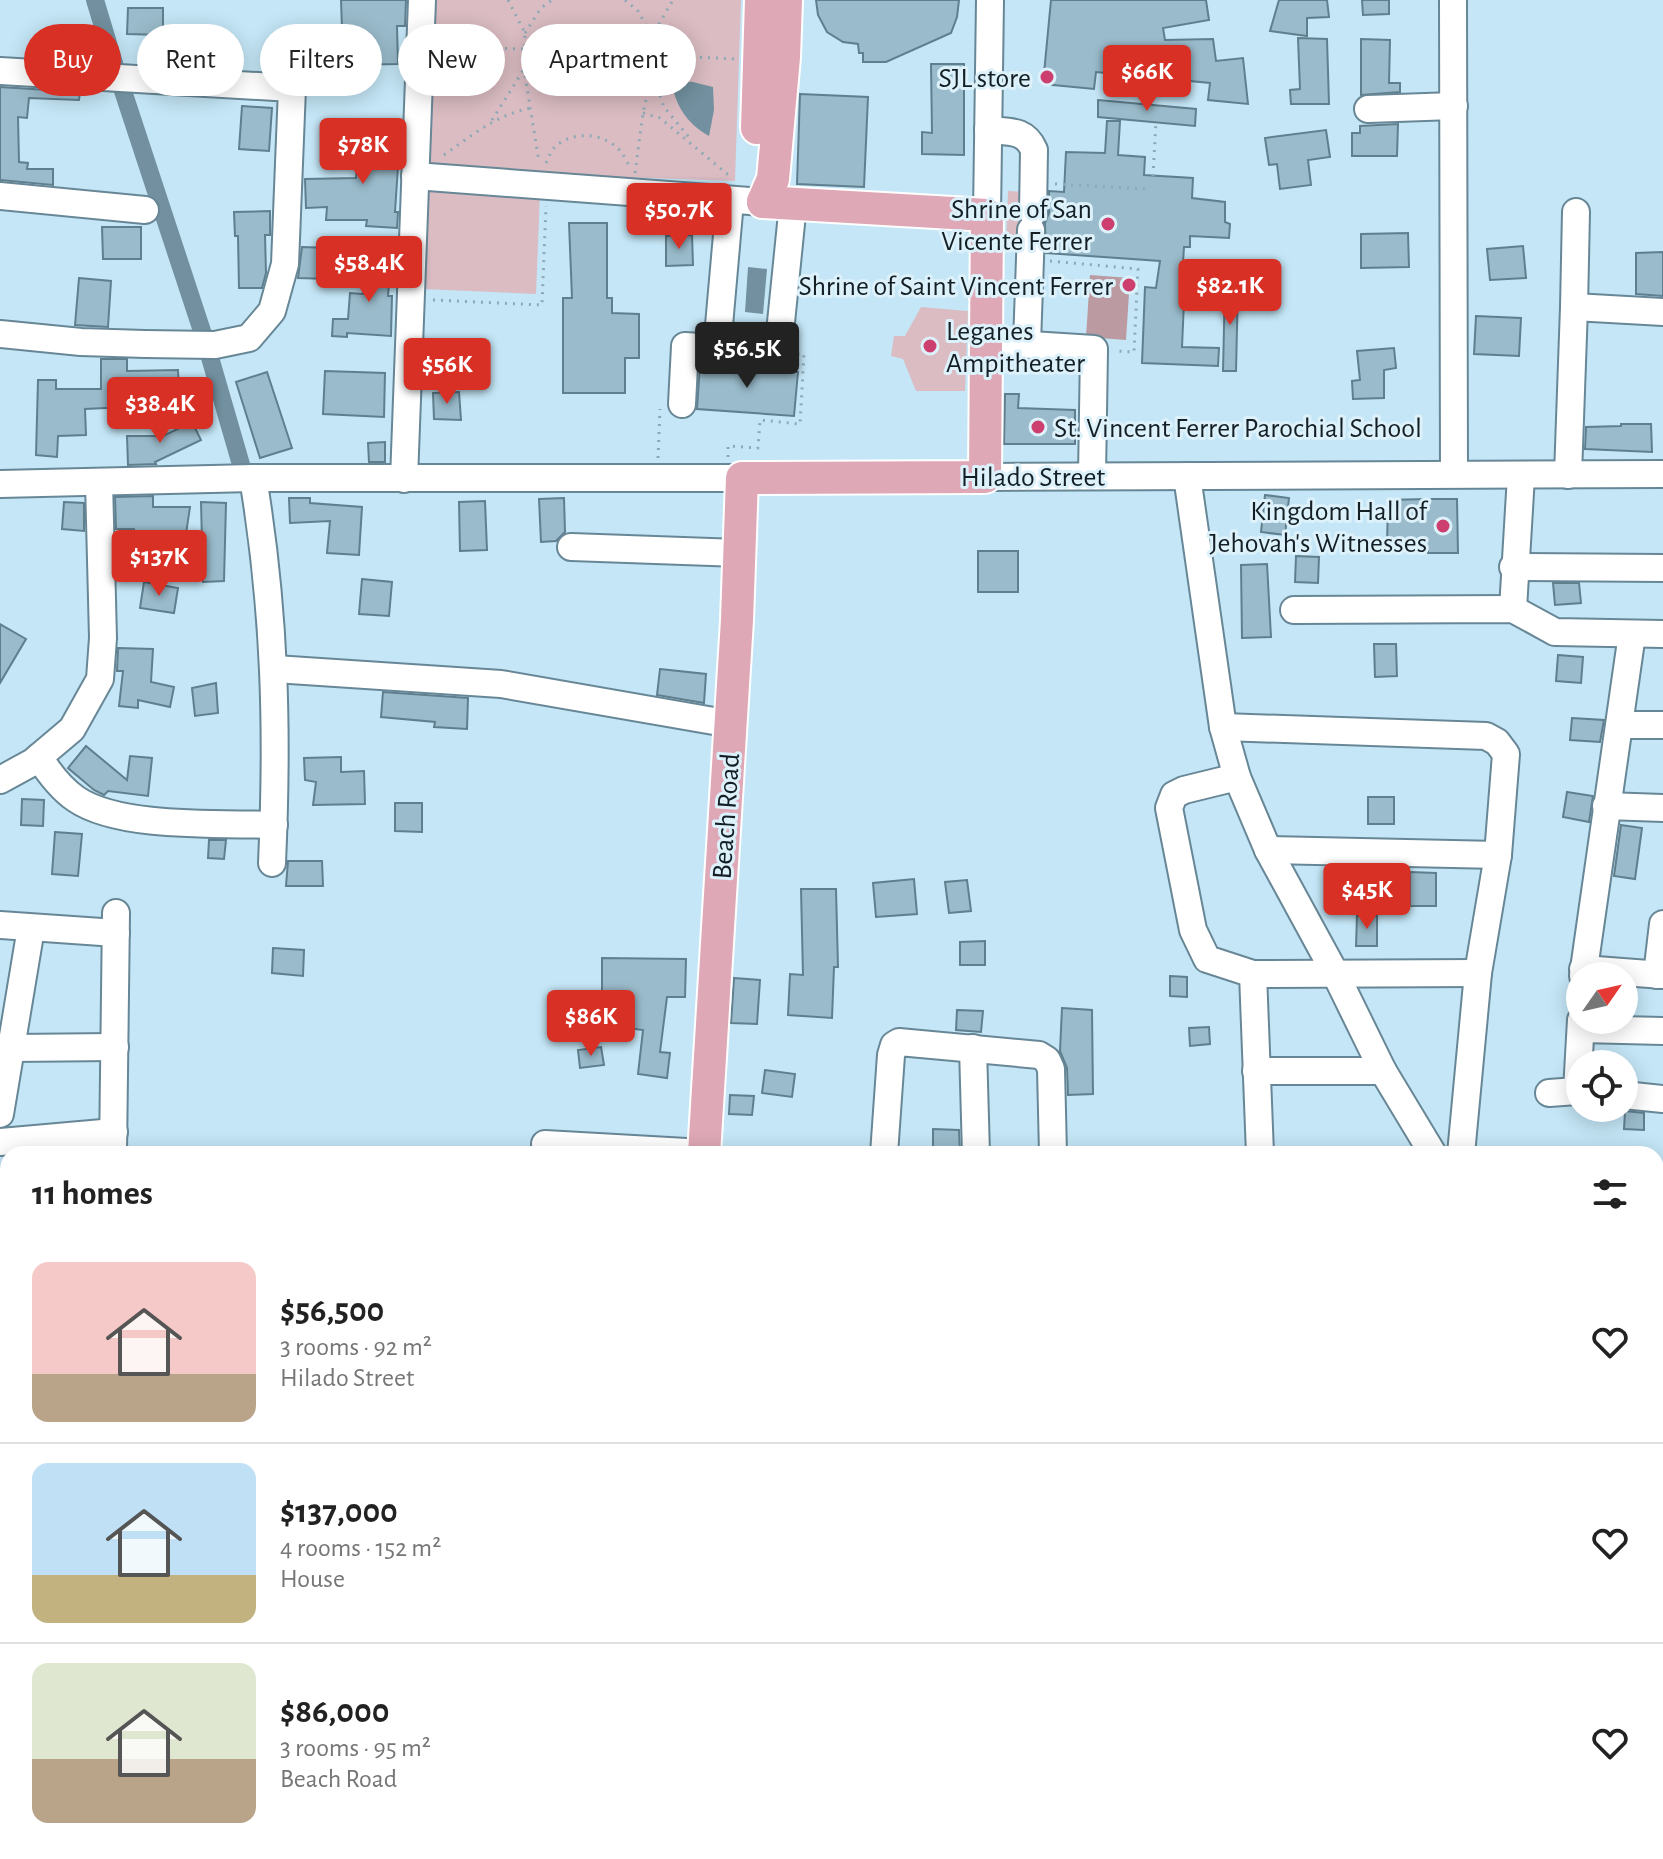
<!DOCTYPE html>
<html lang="en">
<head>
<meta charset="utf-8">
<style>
	:root { --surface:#fff; --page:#f2f2f2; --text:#222; --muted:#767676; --line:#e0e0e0; --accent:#d93025 }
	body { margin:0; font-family:"Alegreya Sans",sans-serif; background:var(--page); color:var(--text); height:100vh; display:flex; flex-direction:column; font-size:30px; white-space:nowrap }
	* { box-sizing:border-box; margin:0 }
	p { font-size:26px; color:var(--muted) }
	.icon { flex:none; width:44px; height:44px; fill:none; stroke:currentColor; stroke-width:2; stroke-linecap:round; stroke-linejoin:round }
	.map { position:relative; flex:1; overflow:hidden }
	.sheet { position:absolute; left:0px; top:1146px; width:1664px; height:714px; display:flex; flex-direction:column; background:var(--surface); border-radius:24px 24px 0 0; box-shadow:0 4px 20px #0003 }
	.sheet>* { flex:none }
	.top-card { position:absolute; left:24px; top:24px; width:800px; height:72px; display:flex; gap:16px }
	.needle { width:52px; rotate:56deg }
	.controls { position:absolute; left:1566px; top:962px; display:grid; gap:16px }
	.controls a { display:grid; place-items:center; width:72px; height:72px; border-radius:50%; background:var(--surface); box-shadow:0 4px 20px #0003; font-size:40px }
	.price { position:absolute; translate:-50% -68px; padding:0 18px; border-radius:8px; background:var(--accent); color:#fff; font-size:26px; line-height:52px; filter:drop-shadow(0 2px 4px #0008) }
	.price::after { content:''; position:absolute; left:50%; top:48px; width:24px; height:18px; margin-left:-12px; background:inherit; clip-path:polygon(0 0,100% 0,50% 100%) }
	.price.active { background:#222; color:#fff }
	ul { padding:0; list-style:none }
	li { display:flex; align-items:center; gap:24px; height:200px; padding:0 32px }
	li+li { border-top:2px solid var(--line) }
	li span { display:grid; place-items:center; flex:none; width:224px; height:160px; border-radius:16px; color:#555 }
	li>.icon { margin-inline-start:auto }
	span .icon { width:96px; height:96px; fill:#fffc; stroke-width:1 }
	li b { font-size:34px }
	h2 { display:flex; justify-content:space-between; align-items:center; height:96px; padding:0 32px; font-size:34px }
	.pill { padding:0 28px; border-radius:36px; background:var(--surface); box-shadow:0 4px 20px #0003; font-size:28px; line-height:72px }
	.pill.active { background:var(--accent); color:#fff }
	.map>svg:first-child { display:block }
</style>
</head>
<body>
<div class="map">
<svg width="1663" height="1859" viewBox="0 0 1663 1859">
	<rect width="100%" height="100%" fill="#c4e6f6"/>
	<g fill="#dabcc2">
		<path d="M427,0H741L735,181L423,170Z"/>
		<path d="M426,188L540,193L536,294L423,289Z"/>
		<path d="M1008,191L1027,192L1025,247H1006Z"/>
		<path d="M921,307L968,311L965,391H916L903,359L891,356L894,336H905Z"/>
		<path d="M387,1852H657L656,1859H387Z"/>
	</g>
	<path fill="#bc9aa1" d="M1090,275L1130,278L1126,340L1086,337Z"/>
	<g fill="#72909f">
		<path d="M671,81L693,82L713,87L714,110L709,136C686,123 676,106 671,81Z"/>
		<path d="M748,267L767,269L763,314L745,312Z"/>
	</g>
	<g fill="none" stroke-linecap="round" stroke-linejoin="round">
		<g stroke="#72909f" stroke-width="18">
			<path d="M95,0L114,63"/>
			<path d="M123,91L203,334"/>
			<path d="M209,354L242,468"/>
		</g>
	</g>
	<g fill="#9abbcb" stroke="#607f8e" stroke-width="2">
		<path d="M341,0H406L405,26H397L398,64L354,65V28L342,29Z"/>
		<path d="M816,0H959L957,17L951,33L886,62H863V53H859L858,44L843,42L827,32L818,15Z"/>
		<path d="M1051,0H1206L1209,20L1163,28L1165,40L1213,39L1216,61L1243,58L1248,104L1208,100L1210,83L1096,72L1094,89L1043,84Z"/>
		<path d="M1279,0H1327L1329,17L1307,18V36L1270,31Z"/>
		<path d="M1362,0H1389V14L1363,15Z"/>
		<path d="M128,8H163V35L127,34Z"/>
		<path d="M1298,38L1327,39L1329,104H1291L1290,90L1300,89Z"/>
		<path d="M1361,39L1390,40L1389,83H1400V92L1361,95Z"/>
		<path d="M931,64H964V155L922,154V132L932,133Z"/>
		<path d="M0,87L80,92L79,100L29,98L27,118L18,117L19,162L28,163L27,169H53V185L0,180Z"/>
		<path d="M800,94L868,97L864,187L797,184Z"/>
		<path d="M1098,100L1196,109L1195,126L1098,117Z"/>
		<path d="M242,106L272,108L269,151L239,149Z"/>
		<path d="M1107,121H1120L1118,155L1145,157L1144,175L1193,178L1192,198L1225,202V222L1230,224L1229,238L1190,236V247H1184L1182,278L1185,279L1182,347L1219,348L1218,366L1142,363L1145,287L1156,288L1160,261L1046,253L1045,223L1049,213V191L1064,192L1066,152L1105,153Z"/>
		<path d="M1398,124L1397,156H1352V133H1360V126Z"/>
		<path d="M1326,130L1330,157L1308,160L1311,185L1280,189L1277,164L1269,165L1265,138Z"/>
		<path d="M360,133L400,136L395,212H398L397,228L366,226L367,220H326L327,207L306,208L305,179L356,178Z"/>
		<path d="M270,211V235H265L266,273L262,288H239L238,236H235L234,212Z"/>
		<path d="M569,223H607V298H612V313L639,314V358H625V393H563V298H572Z"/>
		<path d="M102,227H141V259H103Z"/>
		<path d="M1408,233L1409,267L1361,268V234Z"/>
		<path d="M692,235L693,265L666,266V236Z"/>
		<path d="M1523,246L1526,278L1490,280L1487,249Z"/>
		<path d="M302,247L331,248L330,279L298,278Z"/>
		<path d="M1663,252V296L1636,294V253Z"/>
		<path d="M365,258L391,260L388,296H392L391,336L347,333V337L332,336L333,319H348L350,293L363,294Z"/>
		<path d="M79,278L111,281L108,327L75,325Z"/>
		<path d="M1225,283L1238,284L1236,371H1223Z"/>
		<path d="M1476,316L1521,318L1519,356L1474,354Z"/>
		<path d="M1394,348L1396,368L1384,370V398L1353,399L1352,381L1360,380L1357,351Z"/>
		<path d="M101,359H127V371L178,370L179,393L127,394V407L85,409L86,435L58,436L57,457L36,455L38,380H56V389H101Z"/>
		<path d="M700,365L798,372L794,416L697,409Z"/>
		<path d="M325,371L385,373L384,417L323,414Z"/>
		<path d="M267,372L292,448L260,458L236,382Z"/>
		<path d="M459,392L461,420L434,419L433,393Z"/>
		<path d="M1005,394H1019L1018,408L1075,410V444H1004Z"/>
		<path d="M192,422L201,440L155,462L156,464L128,465L127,436H163Z"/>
		<path d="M1621,424H1651L1652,452L1585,449L1586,427L1621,426Z"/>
		<path d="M385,442V462H369L368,443Z"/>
		<path d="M1265,495L1289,498L1285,535L1261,532Z"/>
		<path d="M153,496V507H190L183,554L134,553V529H116L115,497Z"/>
		<path d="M289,498H310V503L362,507L359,555L327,553L330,521L290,523Z"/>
		<path d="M564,498L565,532L556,541L541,542L539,499Z"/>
		<path d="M1427,499H1457L1458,553H1428V548L1387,547L1388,500Z"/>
		<path d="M485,501L487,550L460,551L459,502Z"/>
		<path d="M64,502L84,503V531L62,529Z"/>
		<path d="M201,502L226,503L224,581L203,582Z"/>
		<rect x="978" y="551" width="40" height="41"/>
		<path d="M1296,556L1319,557L1318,583L1295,582Z"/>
		<path d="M1267,564L1271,637L1242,638L1241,565Z"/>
		<path d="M362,579L392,582L389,616L359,614Z"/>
		<path d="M144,582L178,588L174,613L140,608Z"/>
		<path d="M1553,583H1579L1581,603L1555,605Z"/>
		<path d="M0,624L26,639L0,683Z"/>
		<path d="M1374,644H1396L1397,676L1375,677Z"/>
		<path d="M118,648L153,649L151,682L174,687L170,707L138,700V708L119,706L123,671H117Z"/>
		<path d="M1558,655L1583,657L1581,683L1556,681Z"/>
		<path d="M660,669L706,674L704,703L657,695Z"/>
		<path d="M216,683L218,713L195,716L192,688Z"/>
		<path d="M383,692L468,698L467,729L434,727L435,722L381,717Z"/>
		<path d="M1572,718L1604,720L1600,742L1570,740Z"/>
		<path d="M86,746L127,780L130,756L152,758L148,796L108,791L104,795L94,790L68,768Z"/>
		<path d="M341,757V772L364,771L365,804L313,805L316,782L305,780L304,758Z"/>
		<path d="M1567,792L1593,796L1589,822L1563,817Z"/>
		<rect x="1368" y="797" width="26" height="27"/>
		<path d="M22,799L44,800L43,826L21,825Z"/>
		<path d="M395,803H422V832L395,831Z"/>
		<path d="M1621,825L1642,828L1635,879L1614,876Z"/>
		<path d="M55,832L82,834L78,876L52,874Z"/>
		<path d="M209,840H226L224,859L208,858Z"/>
		<path d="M288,861H322L323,886H286Z"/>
		<path d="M1410,872L1436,873V906H1410Z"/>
		<path d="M914,879L917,914L876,917L873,883Z"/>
		<path d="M967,880L971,911L949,913L945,882Z"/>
		<path d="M801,889H836L838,967H834L832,1018L788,1015L790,974L803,975Z"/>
		<path d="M1357,916H1377V946H1356Z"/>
		<path d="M985,941V965H960V942Z"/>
		<path d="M273,948L304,950L303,976L272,973Z"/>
		<path d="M602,958L686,959L685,997H667L660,1052L670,1053L667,1078L638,1074L643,1030L627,1028L631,996H602Z"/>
		<path d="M1170,976L1187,977V997L1170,996Z"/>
		<path d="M734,978L760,980L757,1024L731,1023Z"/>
		<path d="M1062,1008L1092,1010L1093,1094L1068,1095L1067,1068L1060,1051Z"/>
		<path d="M957,1010L983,1011L981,1032L956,1030Z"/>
		<path d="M1209,1027L1210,1044L1190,1046L1189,1028Z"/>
		<path d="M601,1047L604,1065L580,1068L578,1050Z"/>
		<path d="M765,1070L795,1074L792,1097L762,1093Z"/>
		<path d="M730,1095L754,1096L752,1115L729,1114Z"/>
		<path d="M1625,1111L1644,1113V1130L1624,1129Z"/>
		<path d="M933,1129L959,1130L960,1154H933Z"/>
	</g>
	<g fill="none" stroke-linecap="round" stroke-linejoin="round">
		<g stroke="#688796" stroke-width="30">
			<g id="minor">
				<path d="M1453,0L1454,474"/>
				<path d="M0,71L292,88L285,264L272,311L249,338L215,345L145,344L81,342L0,334"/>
				<path d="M1368,109L1454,106"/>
				<path d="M988,130C1009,132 1025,129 1034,150L1033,213"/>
				<path d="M415,176L763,202"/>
				<path d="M0,196L145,210"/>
				<path d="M987,215L990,0"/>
				<path d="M1574,307L1576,212"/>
				<path d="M986,342L1094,349L1092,476"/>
				<path d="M1027,344L1031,230"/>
				<path d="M717,348L730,201"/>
				<path d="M682,404L685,346L778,352L793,204"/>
				<path d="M1568,475L1574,307L1663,312"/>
				<path d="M1187,476L1223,727L1237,777L1268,850L1335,973L1383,1071L1433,1154"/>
				<path d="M985,477L1663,474"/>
				<path d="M253,478C275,610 278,730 272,863"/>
				<path d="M404,479L422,0"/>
				<path d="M0,484L253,478H742"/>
				<path d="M571,547L739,553"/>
				<path d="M1513,567L1663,568"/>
				<path d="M1513,609L1521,476"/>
				<path d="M1294,610L1513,609L1555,632L1663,634"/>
				<path d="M275,669L501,684L731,724"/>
				<path d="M1621,725H1663"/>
				<path d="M1223,727L1486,736L1497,742L1506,754L1498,855L1478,973L1461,1154"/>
				<path d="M39,757C49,773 60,788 76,799C120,829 221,823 274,825"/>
				<path d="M1237,777L1184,790L1174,795L1169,808L1193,930L1207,959L1253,974L1260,1154"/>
				<path d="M0,780L33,762L72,729L100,679L103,638L99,482"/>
				<path d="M1606,806L1663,808"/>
				<path d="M1268,850L1498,855"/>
				<path d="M0,925L116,933"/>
				<path d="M1583,969L1663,975"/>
				<path d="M1253,974L1478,973"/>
				<path d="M1657,975L1663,924"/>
				<path d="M1583,976L1632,634"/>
				<path d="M1581,1029L1663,1031"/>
				<path d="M11,1048L115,1047"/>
				<path d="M973,1048L976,1154"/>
				<path d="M1256,1071H1383"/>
				<path d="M1580,1092L1577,1091L1581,1020"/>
				<path d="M1549,1093L1577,1091"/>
				<path d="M1624,1095L1663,1099"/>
				<path d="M0,1114L31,928"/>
				<path d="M0,1142L114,1132"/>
				<path d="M545,1144L704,1153"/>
				<path d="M113,1154L116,913"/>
				<path d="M884,1154L891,1055L894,1045L899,1042L1039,1055L1047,1060L1051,1069L1053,1154"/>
				<path d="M0,1227H8"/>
				<path d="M1656,1309L1663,1310"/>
				<path d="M0,1311H8"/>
				<path d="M0,1402L8,1401"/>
				<path d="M1656,1446H1663"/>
				<path d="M0,1492L8,1491"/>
				<path d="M0,1578L8,1577"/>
				<path d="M4,1859L8,1832"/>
				<path d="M92,1859L93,1852"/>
				<path d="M198,1859L199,1852"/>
			</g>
		</g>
		<g stroke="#fff" stroke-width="36">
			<g id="major">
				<path d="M757,128L761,0"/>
				<path d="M763,202L773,179L784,57L786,0"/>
				<path d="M704,1154L737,620L742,478L985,477L987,215L763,202"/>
				<path d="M662,1859V1852"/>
			</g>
		</g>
		<g stroke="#8ea9b6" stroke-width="3" stroke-dasharray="2 6" stroke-linecap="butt">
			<path d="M508,0L525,33L524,69L539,162"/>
			<path d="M625,0L638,11L652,36"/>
			<path d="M525,33L541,8L552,0"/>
			<path d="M441,47L525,49"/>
			<path d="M652,55L736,59"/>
			<path d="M652,73L664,107L692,141"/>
			<path d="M643,113L660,118L732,178"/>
			<path d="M492,120L524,69"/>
			<path d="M444,155C472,135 498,114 531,108"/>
			<path d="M546,163C549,157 551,150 556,146C574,130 606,133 621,152C625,157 628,164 631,169"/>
			<path d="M635,173L643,113L652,73V36L673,0"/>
			<path d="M1153,176L1156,121"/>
			<path d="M1055,184L1146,189"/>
			<path d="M1050,261L1138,269L1134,352L1116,351"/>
			<path d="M433,300L542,305L546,206"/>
			<path d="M728,457V446L758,448L760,420L800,424L804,354H798"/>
			<path d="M658,458L660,409"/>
		</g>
		<use href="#minor" stroke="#fff" stroke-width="26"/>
		<use href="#major" stroke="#dfa8b7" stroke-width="32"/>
	</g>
	<g fill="#cc3f6f" stroke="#ddf1fb" stroke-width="3">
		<circle cx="1047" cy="77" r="8"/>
		<circle cx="1108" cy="224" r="8"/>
		<circle cx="1129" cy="285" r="8"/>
		<circle cx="930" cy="346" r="8"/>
		<circle cx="1038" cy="427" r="8"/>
		<circle cx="1443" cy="526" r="8"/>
	</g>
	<g text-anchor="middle" stroke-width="6" stroke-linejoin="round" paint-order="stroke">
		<g font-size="28" fill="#131f25" stroke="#ddf1fb" text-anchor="end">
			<text x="1031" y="87">SJL store</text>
			<text x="1092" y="218">Shrine of San<tspan x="1092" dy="32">Vicente Ferrer</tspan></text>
			<text x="1113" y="295">Shrine of Saint Vincent Ferrer</text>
			<text x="946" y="340" text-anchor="start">Leganes<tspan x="946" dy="32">Ampitheater</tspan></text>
			<text x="1054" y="437" text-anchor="start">St. Vincent Ferrer Parochial School</text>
			<text x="1427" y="520">Kingdom Hall of<tspan x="1427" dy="32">Jehovah's Witnesses</tspan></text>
		</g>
		<g font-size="28" fill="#131f25" stroke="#ddf1fb">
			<text x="1033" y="486">Hilado Street</text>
			<text transform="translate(725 816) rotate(-86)" y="10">Beach Road</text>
		</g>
	</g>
</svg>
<div class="controls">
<a><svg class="needle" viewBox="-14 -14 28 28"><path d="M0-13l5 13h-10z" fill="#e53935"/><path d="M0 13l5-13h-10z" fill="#767676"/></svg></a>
<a><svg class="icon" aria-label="locate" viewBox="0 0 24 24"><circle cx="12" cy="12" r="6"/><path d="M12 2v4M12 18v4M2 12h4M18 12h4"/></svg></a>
</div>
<b class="price" style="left:1147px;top:113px">$66K</b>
<b class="price" style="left:363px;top:186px">$78K</b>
<b class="price" style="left:679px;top:251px">$50.7K</b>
<b class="price" style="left:369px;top:304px">$58.4K</b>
<b class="price" style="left:1230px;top:327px">$82.1K</b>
<b class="price active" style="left:747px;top:390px">$56.5K</b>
<b class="price" style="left:447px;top:406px">$56K</b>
<b class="price" style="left:160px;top:445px">$38.4K</b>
<b class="price" style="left:159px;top:598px">$137K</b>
<b class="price" style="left:1367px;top:931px">$45K</b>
<b class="price" style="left:591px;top:1058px">$86K</b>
<div class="top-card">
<a class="pill active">Buy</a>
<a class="pill">Rent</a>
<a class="pill">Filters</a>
<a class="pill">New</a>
<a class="pill">Apartment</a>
</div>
<section class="sheet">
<h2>11 homes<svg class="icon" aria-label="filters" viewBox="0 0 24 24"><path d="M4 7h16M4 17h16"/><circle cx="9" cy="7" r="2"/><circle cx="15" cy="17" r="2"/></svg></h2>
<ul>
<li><span style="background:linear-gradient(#f6c9c9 70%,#b9a48a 0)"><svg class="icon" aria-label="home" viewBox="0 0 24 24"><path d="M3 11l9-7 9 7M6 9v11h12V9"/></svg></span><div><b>$56,500</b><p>3 rooms · 92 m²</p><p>Hilado Street</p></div><svg class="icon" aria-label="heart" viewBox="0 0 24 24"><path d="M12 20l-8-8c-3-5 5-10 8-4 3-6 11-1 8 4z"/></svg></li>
<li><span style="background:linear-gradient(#bfe0f5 70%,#c2b280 0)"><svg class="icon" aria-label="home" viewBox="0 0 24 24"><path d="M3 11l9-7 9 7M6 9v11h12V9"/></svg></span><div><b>$137,000</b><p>4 rooms · 152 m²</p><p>House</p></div><svg class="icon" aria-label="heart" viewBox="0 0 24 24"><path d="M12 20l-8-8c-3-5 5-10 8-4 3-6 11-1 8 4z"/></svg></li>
<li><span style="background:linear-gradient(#dfe7d0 60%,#b9a48a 0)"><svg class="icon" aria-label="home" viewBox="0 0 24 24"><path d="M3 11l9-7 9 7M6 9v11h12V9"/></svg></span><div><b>$86,000</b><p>3 rooms · 95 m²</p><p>Beach Road</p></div><svg class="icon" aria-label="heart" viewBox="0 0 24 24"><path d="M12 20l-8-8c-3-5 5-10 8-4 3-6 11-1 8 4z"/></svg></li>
</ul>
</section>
</div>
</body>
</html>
